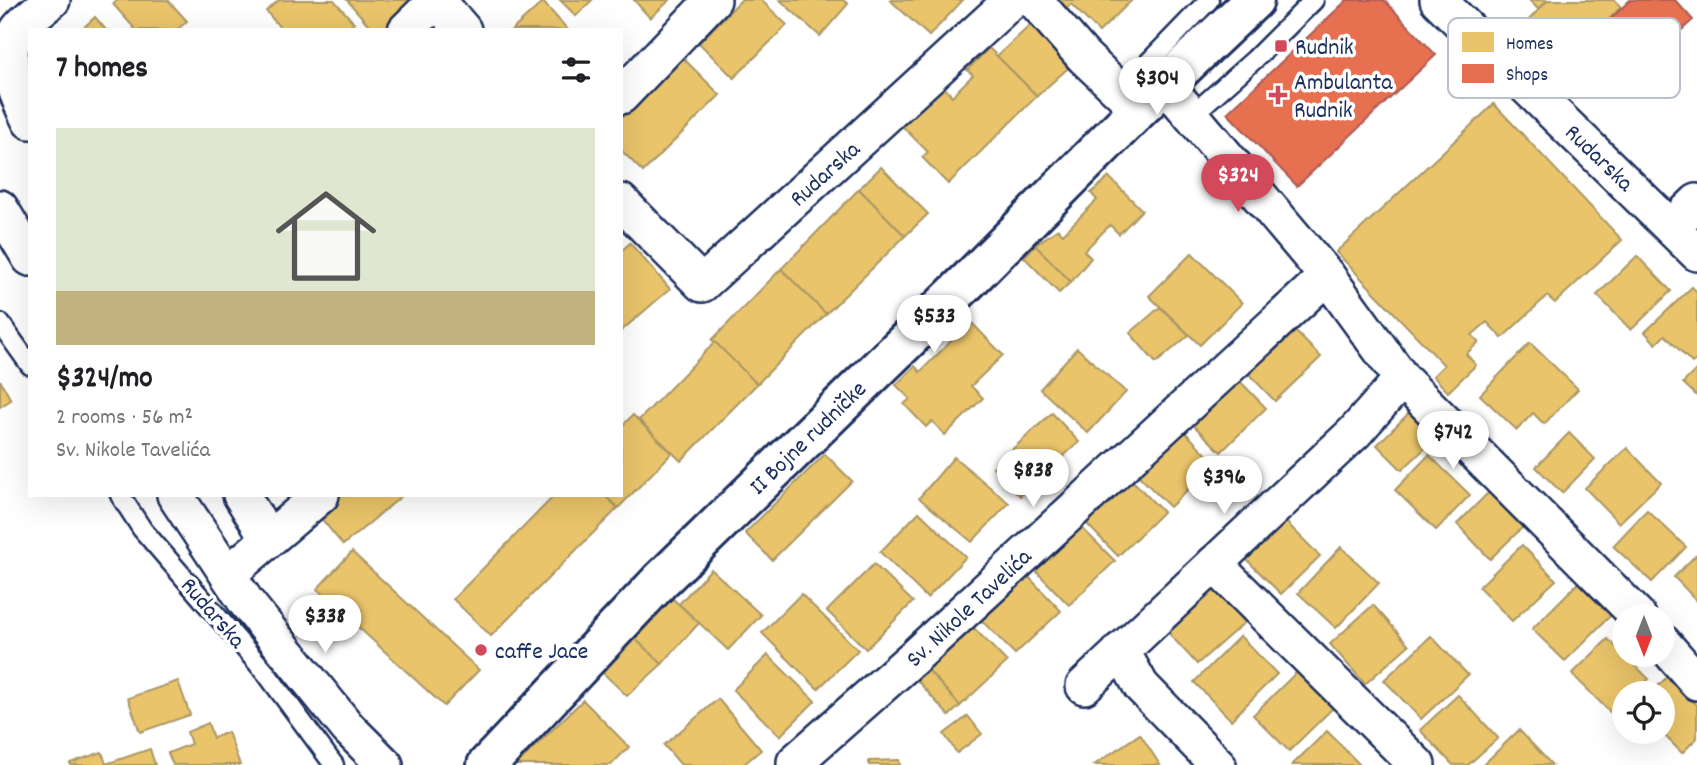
<!DOCTYPE html>
<html lang="en">
<head>
<meta charset="utf-8">
<style>
	:root { --surface:#fff; --page:#f2f2f2; --text:#202124; --muted:#757577; --line:#e0e0e0; --accent:#d1495b }
	body { margin:0; font-family:Dekko,sans-serif; background:var(--page); color:var(--text); height:100vh; display:flex; flex-direction:column; font-size:26px; white-space:nowrap }
	* { box-sizing:border-box; margin:0 }
	p { font-size:23px; color:var(--muted) }
	.icon { flex:none; width:38px; height:38px; fill:none; stroke:currentColor; stroke-width:2; stroke-linecap:round; stroke-linejoin:round }
	.map { position:relative; flex:1; overflow:hidden }
	.sheet { position:absolute; left:28px; top:28px; width:595px; height:469px; display:flex; flex-direction:column; background:var(--surface); border-radius:0px; box-shadow:0 7px 28px #0002 }
	.sheet>* { flex:none }
	.needle { width:46px; rotate:180deg }
	.tools { position:absolute; left:1612px; top:604px; display:grid; gap:14px }
	.tools a { display:grid; place-items:center; width:63px; height:63px; border-radius:50%; background:var(--surface); box-shadow:0 7px 28px #0002; font-size:35px }
	.price { position:absolute; translate:-50% -60px; padding:0 16px; border-radius:24px; background:#fff; color:#222; font-size:23px; line-height:46px; filter:drop-shadow(0 2px 4px #0008) }
	.price::after { content:''; position:absolute; left:50%; top:42px; width:21px; height:16px; margin-left:-10px; background:inherit; clip-path:polygon(0 0,100% 0,50% 100%) }
	.price.selected { background:var(--accent); color:#fff }
	ul { padding:0; list-style:none }
	li { display:grid; align-content:center; gap:14px; height:371px; padding:0 28px }
	li+li { border-top:2px solid var(--line) }
	li span { display:grid; place-items:center; height:217px; border-radius:0px; color:#555 }
	li>.icon { margin-inline-start:auto }
	span .icon { width:126px; height:126px; fill:#fffc; stroke-width:1 }
	li b { font-size:30px }
	h2 { display:flex; justify-content:space-between; align-items:center; height:84px; padding:0 28px; font-size:30px }
	.map>svg:first-child { display:block }
</style>
</head>
<body>
<div class="map">
<svg width="1697" height="765" viewBox="0 0 1697 765">
	<rect width="100%" height="100%" fill="#fff"/>
	<filter id="ink" filterUnits="userSpaceOnUse"><feTurbulence type="fractalNoise" baseFrequency=".0143" numOctaves="2"/><feDisplacementMap in="SourceGraphic" scale="14" xChannelSelector="R" yChannelSelector="G"/><feConvolveMatrix kernelMatrix="1 2 1 2 8 2 1 2 1" color-interpolation-filters="sRGB"/></filter>
	<g filter="url(#ink)">
		<g fill="#e9c46a" stroke="#ab9766" stroke-width="2">
			<path d="M118,0H168L187,21L177,30H136L113,4Z"/>
			<path d="M279,0H334L354,23L346,30H282L266,11Z"/>
			<path d="M347,0H412L391,30H373Z"/>
			<path d="M560,0H592L576,16Z"/>
			<path d="M634,0H670L650,18Z"/>
			<path d="M741,0H761L787,25L734,78L699,43Z"/>
			<path d="M780,0H843L848,4L820,36Z"/>
			<path d="M890,0H963L929,36Z"/>
			<path d="M1056,0H1132L1099,32L1071,4L1066,9Z"/>
			<path d="M1529,0H1548L1538,9Z"/>
			<path d="M1548,0H1614L1621,7L1575,54L1560,40L1546,54L1520,29Z"/>
			<path d="M543,2L568,30H512Z"/>
			<path d="M95,17L106,30H81Z"/>
			<path d="M1037,19L1076,61L1037,96L997,56Z"/>
			<path d="M989,48L1037,96L948,184L922,157L928,152L902,126L943,86L952,96L973,75L967,70Z"/>
			<path d="M682,57L720,95L643,172L621,150V117Z"/>
			<path d="M1494,104L1622,240L1555,303L1547,296L1502,338L1487,322L1472,335L1479,342L1466,354L1476,365L1448,392L1433,376L1444,365L1336,252Z"/>
			<path d="M881,167L928,214L905,236L859,189Z"/>
			<path d="M1109,177L1142,210L1119,234L1110,225L1084,251L1091,258L1071,282L1035,245L1058,229L1063,234L1097,200L1091,193Z"/>
			<path d="M859,189L905,236L826,314L781,269Z"/>
			<path d="M630,243L670,289L621,331V251Z"/>
			<path d="M1035,245L1071,282L1059,293L1024,257Z"/>
			<path d="M1192,253L1242,303L1200,345L1149,296Z"/>
			<path d="M1637,256L1671,291L1631,330L1597,295Z"/>
			<path d="M781,269L826,314L757,384L712,340Z"/>
			<path d="M1692,287L1697,292V359L1692,363L1665,335L1656,344L1645,332Z"/>
			<path d="M1160,307L1189,335L1156,363L1130,333Z"/>
			<path d="M966,317L1003,355L971,386L983,398L945,435L932,421L926,427L904,404L910,399L896,385L915,366L920,372L952,340L947,335Z"/>
			<path d="M1285,321L1321,357L1275,401L1240,365Z"/>
			<path d="M715,342L757,384L681,461L639,420Z"/>
			<path d="M1530,343L1578,389L1544,424L1533,413L1517,430L1480,395Z"/>
			<path d="M1077,348L1126,392L1088,433L1040,389Z"/>
			<path d="M1697,369V396L1683,383Z"/>
			<path d="M1231,372L1266,408L1221,452L1185,417Z"/>
			<path d="M0,380L11,400L0,407Z"/>
			<path d="M1413,409L1439,435L1402,470L1377,445Z"/>
			<path d="M1052,413L1079,442L1020,496L993,467Z"/>
			<path d="M633,415L672,453L618,508L604,495H621V427Z"/>
			<path d="M1180,427L1215,463L1170,507L1134,471Z"/>
			<path d="M1569,433L1595,459L1562,493L1536,467Z"/>
			<path d="M1627,448L1661,483L1619,523L1585,488Z"/>
			<path d="M825,454L852,481L772,560L745,533Z"/>
			<path d="M1429,455L1470,495L1436,530L1395,490Z"/>
			<path d="M954,457L1009,503L972,542L919,498Z"/>
			<path d="M1128,476L1163,512L1118,556L1083,520Z"/>
			<path d="M1492,489L1526,524L1490,559L1457,524Z"/>
			<path d="M334,495H403L343,545L315,511Z"/>
			<path d="M555,495H604L618,508L491,636L453,599Z"/>
			<path d="M1647,510L1686,547L1652,582L1613,546Z"/>
			<path d="M919,512L966,557L927,598L880,552Z"/>
			<path d="M1279,515L1320,556L1281,594L1240,553Z"/>
			<path d="M1079,525L1115,561L1069,605L1034,569Z"/>
			<path d="M1522,545L1556,580L1512,621L1479,587Z"/>
			<path d="M1341,547L1379,583L1336,628L1298,593Z"/>
			<path d="M352,552L479,670L444,706L317,589Z"/>
			<path d="M1697,554V601L1674,577Z"/>
			<path d="M874,564L913,602L866,649L827,611Z"/>
			<path d="M711,569L761,615L728,650L679,604Z"/>
			<path d="M1026,574L1061,611L1015,654L980,619Z"/>
			<path d="M1578,583L1611,615L1565,661L1532,629Z"/>
			<path d="M1211,584L1245,622L1197,664L1163,627Z"/>
			<path d="M801,594L858,650L818,689L762,633Z"/>
			<path d="M672,598L699,623L662,664L634,638Z"/>
			<path d="M1373,605L1409,645L1365,684L1330,644Z"/>
			<path d="M972,626L1007,662L960,706L927,669Z"/>
			<path d="M1240,636L1277,674L1231,720L1194,682Z"/>
			<path d="M1431,636L1468,675L1421,719L1384,680Z"/>
			<path d="M634,638L662,664L627,696L601,671Z"/>
			<path d="M1608,639L1649,679L1635,693H1624V704L1613,715L1572,674Z"/>
			<path d="M768,655L815,701L780,736L733,690Z"/>
			<path d="M1302,667L1338,703L1289,751L1253,715Z"/>
			<path d="M927,669L960,706L949,716L916,679Z"/>
			<path d="M1668,676L1697,705V738L1682,753L1661,732L1662,693H1651Z"/>
			<path d="M178,681L190,715L140,732L128,698Z"/>
			<path d="M1458,695L1498,738L1468,765H1453L1420,730Z"/>
			<path d="M718,699L761,750L743,765H681L664,745Z"/>
			<path d="M583,700L629,747L611,765H516Z"/>
			<path d="M968,716L982,734L957,753L944,734Z"/>
			<path d="M208,723L213,738L228,732L240,765H173L168,753L191,744L187,732Z"/>
			<path d="M1519,730L1552,765H1483Z"/>
			<path d="M1327,731L1360,765H1292Z"/>
			<path d="M1140,734L1160,765H1094Z"/>
			<path d="M150,749L155,765H71L70,763L102,752L106,764Z"/>
			<path d="M899,760L900,765H869V761Z"/>
		</g>
		<g fill="#e76f51" stroke="#aa5c55" stroke-width="2">
			<path d="M1347,0H1384L1436,55L1297,186L1227,113Z"/>
			<path d="M1630,0H1675L1693,20L1619,86L1604,69L1617,57L1596,33Z"/>
		</g>
		<g fill="none" stroke-linecap="round" stroke-linejoin="round">
			<g stroke="#1b2f5e" stroke-width="23">
				<g id="lane">
					<path d="M1143,97L1148,63L1209,0"/>
					<path d="M1192,115L1255,59L1314,0"/>
					<path d="M0,323L30,365"/>
					<path d="M120,495L142,529L266,673L334,765"/>
				</g>
			</g>
			<g stroke="#1b2f5e" stroke-width="40">
				<g id="street">
					<path d="M437,0L463,30"/>
					<path d="M1034,0L1084,57L1139,109"/>
					<path d="M1438,0L1697,253"/>
					<path d="M406,30L437,0"/>
					<path d="M1165,84L1327,276L1402,379L1638,616"/>
					<path d="M621,96L713,0"/>
					<path d="M30,121C17,96 0,56 18,30C26,19 41,9 52,0"/>
					<path d="M621,202L702,284L1012,0"/>
					<path d="M0,208L30,258"/>
					<path d="M1671,227L1697,202"/>
					<path d="M175,495L246,602L348,728L385,765"/>
					<path d="M241,495L269,539"/>
					<path d="M1214,564L1417,765"/>
					<path d="M228,574L321,495"/>
					<path d="M1662,642L1697,682"/>
					<path d="M1121,650L1141,686L1218,765"/>
					<path d="M1084,686L1354,433L1402,379"/>
					<path d="M795,765V762L914,657L1327,276"/>
				</g>
			</g>
			<g stroke="#1b2f5e" stroke-width="44">
				<path id="secondary" d="M487,765L660,581L968,281L1139,109L1254,0"/>
			</g>
			<use href="#lane" stroke="#fff" stroke-width="18"/>
			<use href="#street" stroke="#fff" stroke-width="35"/>
			<use href="#secondary" stroke="#fff" stroke-width="38"/>
		</g>
	</g>
	<g fill="#d1495b" stroke="#fff" stroke-width="2.5">
		<rect x="1274" y="39" width="14" height="14" rx="3.5"/>
		<path d="M1274.5 84.5h7v7h7v7h-7v7h-7v-7h-7v-7h7z"/>
		<circle cx="481" cy="650" r="7"/>
	</g>
	<g text-anchor="middle" stroke-width="7" stroke-linejoin="round" paint-order="stroke">
		<g font-size="24" fill="#1b2f5e" stroke="#fff" text-anchor="start">
			<text x="1295" y="54">Rudnik</text>
			<text x="1294" y="89">Ambulanta<tspan x="1294" dy="28">Rudnik</tspan></text>
			<text x="495" y="658">caffe Jace</text>
		</g>
		<g font-size="24" fill="#1b2f5e" stroke="#fff">
			<text transform="translate(1600 157) rotate(44)" y="8">Rudarska</text>
			<text transform="translate(824 173) rotate(-42)" y="8">Rudarska</text>
			<text transform="translate(807 437) rotate(-44)" y="8">II Bojne rudničke</text>
			<text transform="translate(968 607) rotate(-43)" y="8">Sv. Nikole Tavelića</text>
			<text transform="translate(214 612) rotate(49)" y="8">Rudarska</text>
		</g>
	</g>
	<rect x="1448" y="18" width="232" height="80" rx="10" fill="#fff" stroke="#bbc1cf" stroke-width="2"/>
	<rect x="1462" y="32" width="32" height="20" fill="#e9c46a"/>
	<rect x="1462" y="64" width="32" height="19" fill="#e76f51"/>
	<g font-size="19" fill="#1b2f5e">
		<text x="1506" y="49">Homes</text>
		<text x="1506" y="80">Shops</text>
	</g>
</svg>
<div class="tools">
<a><svg class="needle" viewBox="-14 -14 28 28"><path d="M0-13l5 13h-10z" fill="#e53935"/><path d="M0 13l5-13h-10z" fill="#757577"/></svg></a>
<a><svg class="icon" aria-label="locate" viewBox="0 0 24 24"><circle cx="12" cy="12" r="6"/><path d="M12 2v4M12 18v4M2 12h4M18 12h4"/></svg></a>
</div>
<b class="price" style="left:1157px;top:117px">$304</b>
<b class="price selected" style="left:1238px;top:214px">$324</b>
<b class="price" style="left:934px;top:355px">$533</b>
<b class="price" style="left:1453px;top:471px">$742</b>
<b class="price" style="left:1033px;top:509px">$838</b>
<b class="price" style="left:1224px;top:516px">$396</b>
<b class="price" style="left:325px;top:655px">$338</b>
<section class="sheet">
<h2>7 homes<svg class="icon" aria-label="filters" viewBox="0 0 24 24"><path d="M4 7h16M4 17h16"/><circle cx="9" cy="7" r="2"/><circle cx="15" cy="17" r="2"/></svg></h2>
<ul>
<li><span style="background:linear-gradient(#dfe7d0 75%,#c2b280 0)"><svg class="icon" aria-label="home" viewBox="0 0 24 24"><path d="M3 11l9-7 9 7M6 9v11h12V9"/></svg></span><div><b>$324/mo</b><p>2 rooms · 56 m²</p><p>Sv. Nikole Tavelića</p></div></li>
</ul>
</section>
</div>
</body>
</html>
